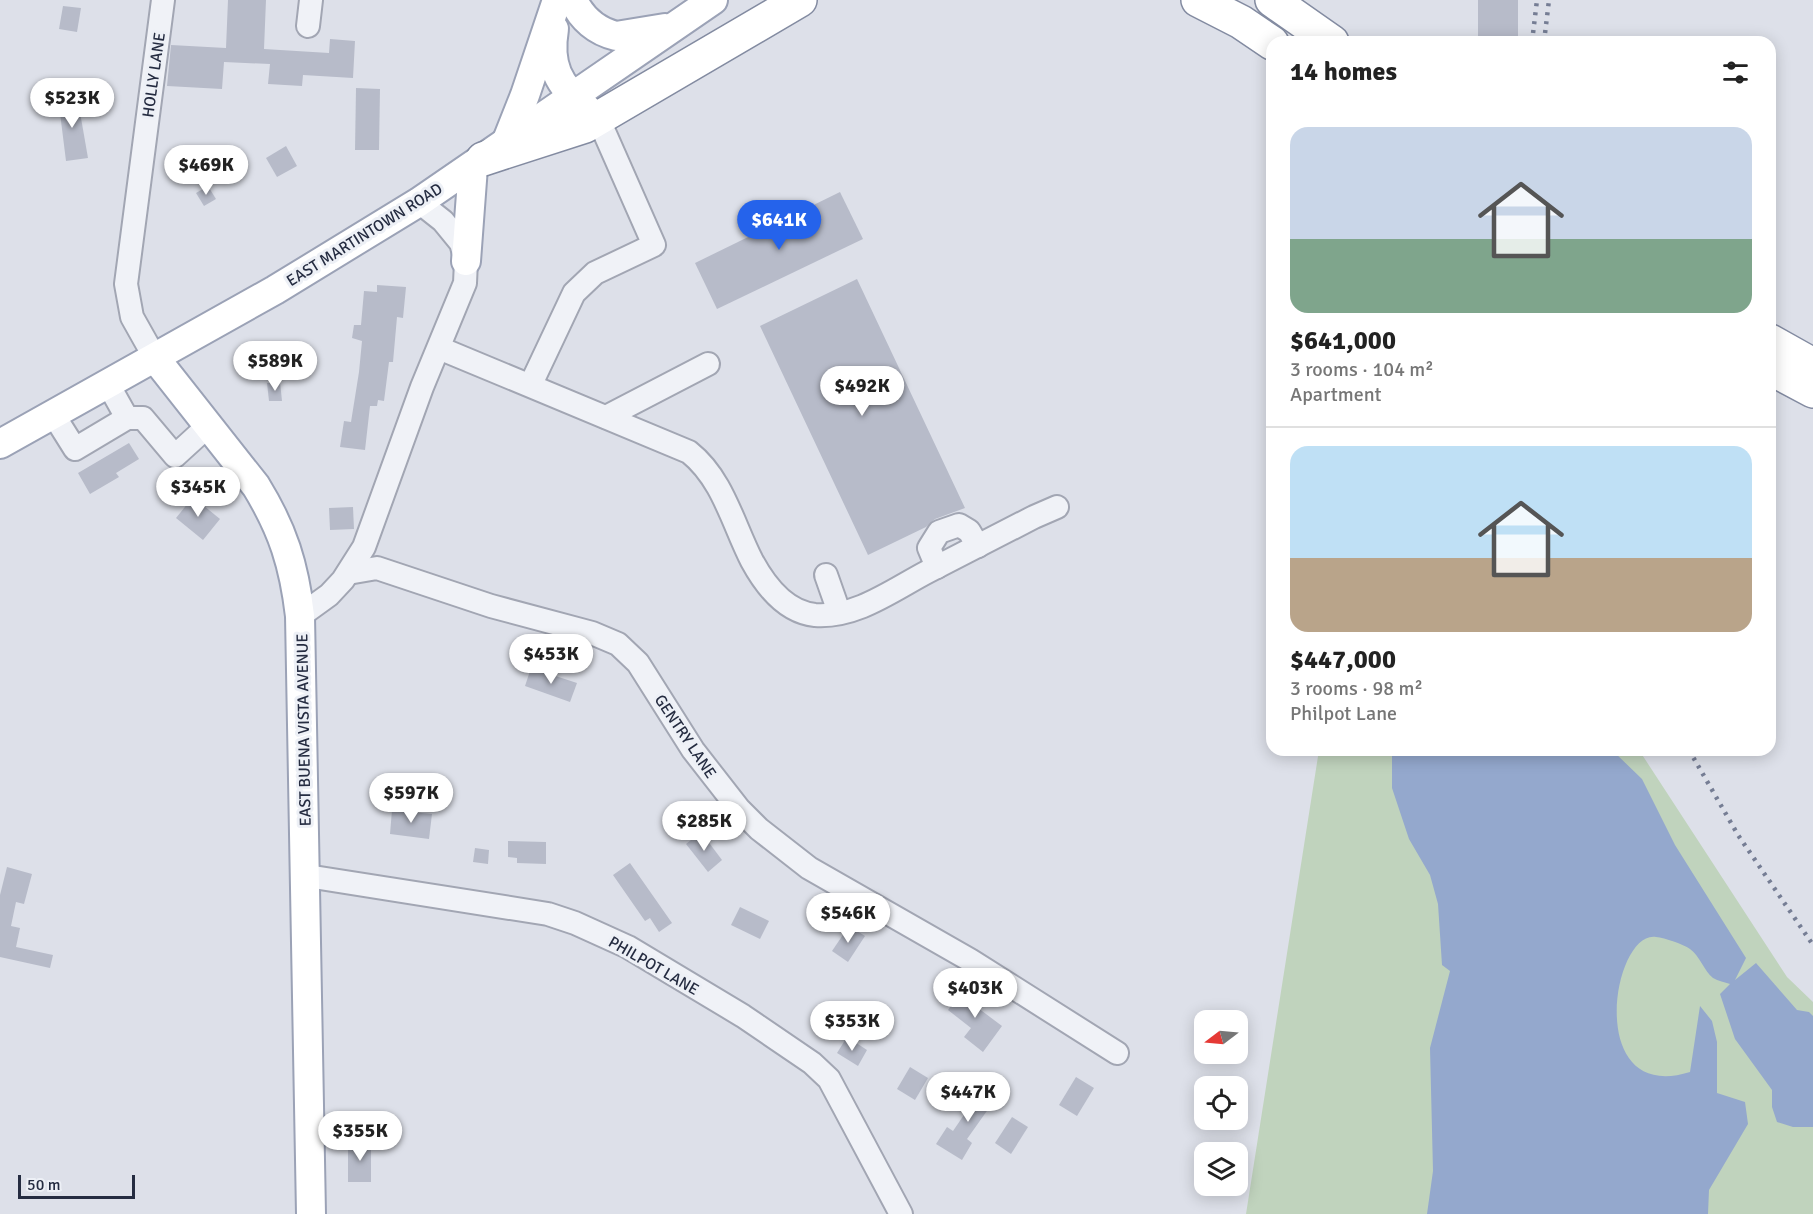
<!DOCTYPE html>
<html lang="en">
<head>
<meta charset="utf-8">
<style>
	:root { --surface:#fff; --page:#f2f2f2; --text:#222; --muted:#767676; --line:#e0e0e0; --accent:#2563eb }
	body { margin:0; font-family:Signika,sans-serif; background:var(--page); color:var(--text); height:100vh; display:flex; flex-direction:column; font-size:22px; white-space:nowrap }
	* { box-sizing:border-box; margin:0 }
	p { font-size:20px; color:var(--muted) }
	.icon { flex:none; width:33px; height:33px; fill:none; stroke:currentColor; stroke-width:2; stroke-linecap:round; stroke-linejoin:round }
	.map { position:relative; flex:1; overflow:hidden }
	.sheet { position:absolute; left:1266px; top:36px; width:510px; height:720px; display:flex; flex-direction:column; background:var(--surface); border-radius:18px; box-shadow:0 3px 15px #0003 }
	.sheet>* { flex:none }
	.needle { width:39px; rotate:254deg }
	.fabs { position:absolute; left:1194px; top:1010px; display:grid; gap:12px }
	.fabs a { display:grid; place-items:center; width:54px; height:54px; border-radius:12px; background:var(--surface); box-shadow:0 3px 15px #0003; font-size:30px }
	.scale { position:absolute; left:18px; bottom:15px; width:117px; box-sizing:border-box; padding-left:6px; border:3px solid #252c41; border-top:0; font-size:16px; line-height:21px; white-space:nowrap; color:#252c41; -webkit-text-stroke:4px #edf0f6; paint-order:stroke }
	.price { position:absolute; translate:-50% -51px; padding:0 14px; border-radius:21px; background:#fff; color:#222; font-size:20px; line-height:39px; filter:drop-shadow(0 2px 3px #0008) }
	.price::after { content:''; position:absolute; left:50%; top:36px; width:18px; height:14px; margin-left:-9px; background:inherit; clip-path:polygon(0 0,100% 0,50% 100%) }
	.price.on { background:var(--accent); color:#fff }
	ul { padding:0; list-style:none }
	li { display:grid; align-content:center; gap:12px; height:318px; padding:0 24px }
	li+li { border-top:2px solid var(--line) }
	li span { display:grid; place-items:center; height:186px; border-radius:18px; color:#555 }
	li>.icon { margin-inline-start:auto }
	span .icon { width:108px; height:108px; fill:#fffc; stroke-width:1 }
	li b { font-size:26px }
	h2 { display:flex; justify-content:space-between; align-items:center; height:72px; padding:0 24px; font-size:26px }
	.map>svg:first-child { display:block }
</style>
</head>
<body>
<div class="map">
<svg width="1813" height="1214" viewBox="0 0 1813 1214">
	<rect width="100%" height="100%" fill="#dde0e9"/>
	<path fill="#c0d3bd" d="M1319,750H1639L1787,977L1813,1002V1214H1246Z"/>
	<path fill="#94a8cd" d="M1392,750H1612L1642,779L1675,845L1746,958L1735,980L1756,963L1797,1010L1809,1012L1813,1016V1127H1793L1777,1122L1772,1107V1090L1735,1039L1720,994L1730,984C1725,982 1718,981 1713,978C1704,971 1700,956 1690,949C1683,944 1665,938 1656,937C1612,930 1584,1105 1690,1072L1700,1006L1712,1021L1717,1042V1093L1745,1102L1748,1124L1709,1190L1708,1214H1427L1433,1171L1430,1048L1450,971L1442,965L1438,904L1430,875L1409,839L1392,788Z"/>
	<g fill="#b7bbc9">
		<path d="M228,0H266L264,49L329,53L330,39L355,41L353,78L303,75L302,86L268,84L270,64L224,62L222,89L167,86L171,45L226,48Z"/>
		<rect x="1478" y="0" width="40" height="42"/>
		<path d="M63,6L81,8L77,32L59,29Z"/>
		<path d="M356,88L380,89L379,150H355Z"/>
		<path d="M77,95L88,158L66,161L58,97Z"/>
		<path d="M286,146L297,166L277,177L266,158Z"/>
		<path d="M238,151L246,166L225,178L217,163Z"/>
		<path d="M208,186L216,199L204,206L196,193Z"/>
		<path d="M840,192L863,239L717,309L695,263Z"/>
		<path d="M857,279L965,508L935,519L926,527L868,555L760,326Z"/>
		<path d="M377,285L406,287L403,318L397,317L393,362H389L384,401L378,400L377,406H370L365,450L340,447L344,421L351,422L359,372L362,341L352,338L354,325H361L364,291L377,292Z"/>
		<path d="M280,382L282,401H269L267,383Z"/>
		<path d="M129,443L139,459L116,473L119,477L90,494L78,473Z"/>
		<path d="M193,497L220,519L203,540L176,518Z"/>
		<path d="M353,507L354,529L330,530L329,508Z"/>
		<path d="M531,668L577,683L570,702L525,686Z"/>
		<path d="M392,810L432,814L429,839L390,834Z"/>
		<path d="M701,832L722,860L708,872L686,844Z"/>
		<path d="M508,841L546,842V864L517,863V858L508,857Z"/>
		<path d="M475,848L489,850L488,864L473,862Z"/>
		<path d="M630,863L672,923L659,932L650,918L645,921L613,875Z"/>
		<path d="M7,867L32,874L24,904L16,902L11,926L20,928L16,947L53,955L50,968L0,957V895Z"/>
		<path d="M740,907L769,921L760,939L731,925Z"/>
		<path d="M849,926L865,936L848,962L832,951Z"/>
		<path d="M966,986L981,996L974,1005L1002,1026L983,1052L964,1037L971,1028L948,1010Z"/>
		<path d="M847,1037L867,1050L858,1066L837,1053Z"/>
		<path d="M910,1067L928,1078L915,1100L897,1089Z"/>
		<path d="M1076,1077L1094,1088L1077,1116L1059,1105Z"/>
		<path d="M987,1081L1001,1091L967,1139L972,1143L962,1160L936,1144L947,1127L953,1131Z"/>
		<path d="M1012,1117L1028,1127L1011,1154L995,1143Z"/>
		<rect x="348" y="1141" width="23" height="41"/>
	</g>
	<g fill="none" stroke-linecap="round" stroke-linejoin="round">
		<g stroke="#a2a6b3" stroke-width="26">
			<g id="minor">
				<path d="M308,26L311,0"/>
				<path d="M439,348L689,452C723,479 733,524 752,561C765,585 785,612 815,615C857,618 894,589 929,571C964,553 999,535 1034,517L1057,507"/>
				<path d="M155,358L132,317L126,284L163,0"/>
				<path d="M531,384L574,293L595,273L654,245L598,118"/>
				<path d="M53,414L75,449L127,418L108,384"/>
				<path d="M606,417L708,364"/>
				<path d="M127,418H143L175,456L209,425"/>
				<path d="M937,567L929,548L939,532L959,525L969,531L978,546"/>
				<path d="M348,573L377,568L491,606L592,633L618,644L638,663L693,750L739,809L759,829L809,868L970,960L1117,1053"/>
				<path d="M826,575L839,612"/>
				<path d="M300,616L329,595L343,580L364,547L422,387L465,283L466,261L461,243L443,221L419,202"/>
				<path d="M307,876L548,914L575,923L628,947L743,1016L812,1063L829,1079L901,1214"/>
			</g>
		</g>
		<g stroke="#9ba2b6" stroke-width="32">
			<g id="major">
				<path d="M573,0C582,19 596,31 616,36L665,28"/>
				<path d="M554,29C548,65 558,85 586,108"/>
				<path d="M506,143L525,95L557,0"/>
				<path d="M466,261L473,167"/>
				<path d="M155,358L256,486C283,530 294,565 300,616L311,1214"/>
				<path d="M0,444L275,290L419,202L713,0"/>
			</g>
		</g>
		<g stroke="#838ba1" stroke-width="36">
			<g id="highway">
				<path d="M1198,0L1241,22L1272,43"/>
				<path d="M1272,0L1332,42"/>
				<path d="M483,159L585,126L800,0"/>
				<path d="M1770,341L1813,365"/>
				<path d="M1770,368L1813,391"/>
			</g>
		</g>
		<use href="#minor" stroke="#f0f2f7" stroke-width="22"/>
		<use href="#major" stroke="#fff" stroke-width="28"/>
		<use href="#highway" stroke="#fff" stroke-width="33"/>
		<g stroke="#757d94" stroke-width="4.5" stroke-dasharray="3 6" stroke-linecap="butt">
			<path d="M1532,42L1537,0"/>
			<path d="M1544,42L1549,0"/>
			<path d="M1689,750L1738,835L1813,945"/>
		</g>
	</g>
	<g text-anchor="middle" stroke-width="6" stroke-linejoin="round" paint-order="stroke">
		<g font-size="16" fill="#252c41" stroke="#edf0f6">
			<text transform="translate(153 75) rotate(-82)" y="6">HOLLY LANE</text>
			<text transform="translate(364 234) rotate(-32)" y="6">EAST MARTINTOWN ROAD</text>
			<text transform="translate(303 730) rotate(-91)" y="6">EAST BUENA VISTA AVENUE</text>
			<text transform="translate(686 736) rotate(56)" y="6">GENTRY LANE</text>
			<text transform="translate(654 965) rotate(30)" y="6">PHILPOT LANE</text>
		</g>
	</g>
</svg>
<div class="fabs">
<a><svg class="needle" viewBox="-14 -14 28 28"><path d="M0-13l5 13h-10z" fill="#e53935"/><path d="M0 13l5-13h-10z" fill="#767676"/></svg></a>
<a><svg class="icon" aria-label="locate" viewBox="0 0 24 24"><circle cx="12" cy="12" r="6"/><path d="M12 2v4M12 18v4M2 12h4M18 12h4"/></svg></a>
<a><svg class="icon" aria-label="layers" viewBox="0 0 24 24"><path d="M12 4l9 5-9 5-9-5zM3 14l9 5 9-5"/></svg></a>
</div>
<div class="scale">50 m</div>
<b class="price" style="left:72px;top:129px">$523K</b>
<b class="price" style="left:206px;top:196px">$469K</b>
<b class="price on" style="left:779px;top:251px">$641K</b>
<b class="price" style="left:275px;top:392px">$589K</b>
<b class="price" style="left:862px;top:417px">$492K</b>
<b class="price" style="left:198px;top:518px">$345K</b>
<b class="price" style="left:551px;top:685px">$453K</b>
<b class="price" style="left:411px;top:824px">$597K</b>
<b class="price" style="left:704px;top:852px">$285K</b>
<b class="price" style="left:848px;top:944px">$546K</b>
<b class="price" style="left:975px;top:1019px">$403K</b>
<b class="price" style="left:852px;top:1052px">$353K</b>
<b class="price" style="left:968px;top:1123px">$447K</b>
<b class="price" style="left:360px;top:1162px">$355K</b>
<section class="sheet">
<h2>14 homes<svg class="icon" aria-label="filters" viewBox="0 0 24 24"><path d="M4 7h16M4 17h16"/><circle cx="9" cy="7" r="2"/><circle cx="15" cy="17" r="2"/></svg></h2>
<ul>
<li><span style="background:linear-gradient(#c9d6e8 60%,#7fa58c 0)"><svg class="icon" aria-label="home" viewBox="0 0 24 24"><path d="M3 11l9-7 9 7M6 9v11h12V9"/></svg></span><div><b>$641,000</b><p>3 rooms · 104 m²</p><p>Apartment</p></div></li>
<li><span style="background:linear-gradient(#bfe0f5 60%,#b9a48a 0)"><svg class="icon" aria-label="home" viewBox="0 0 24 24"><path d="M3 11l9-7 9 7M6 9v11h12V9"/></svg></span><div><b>$447,000</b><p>3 rooms · 98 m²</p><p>Philpot Lane</p></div></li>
</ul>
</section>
</div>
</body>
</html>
